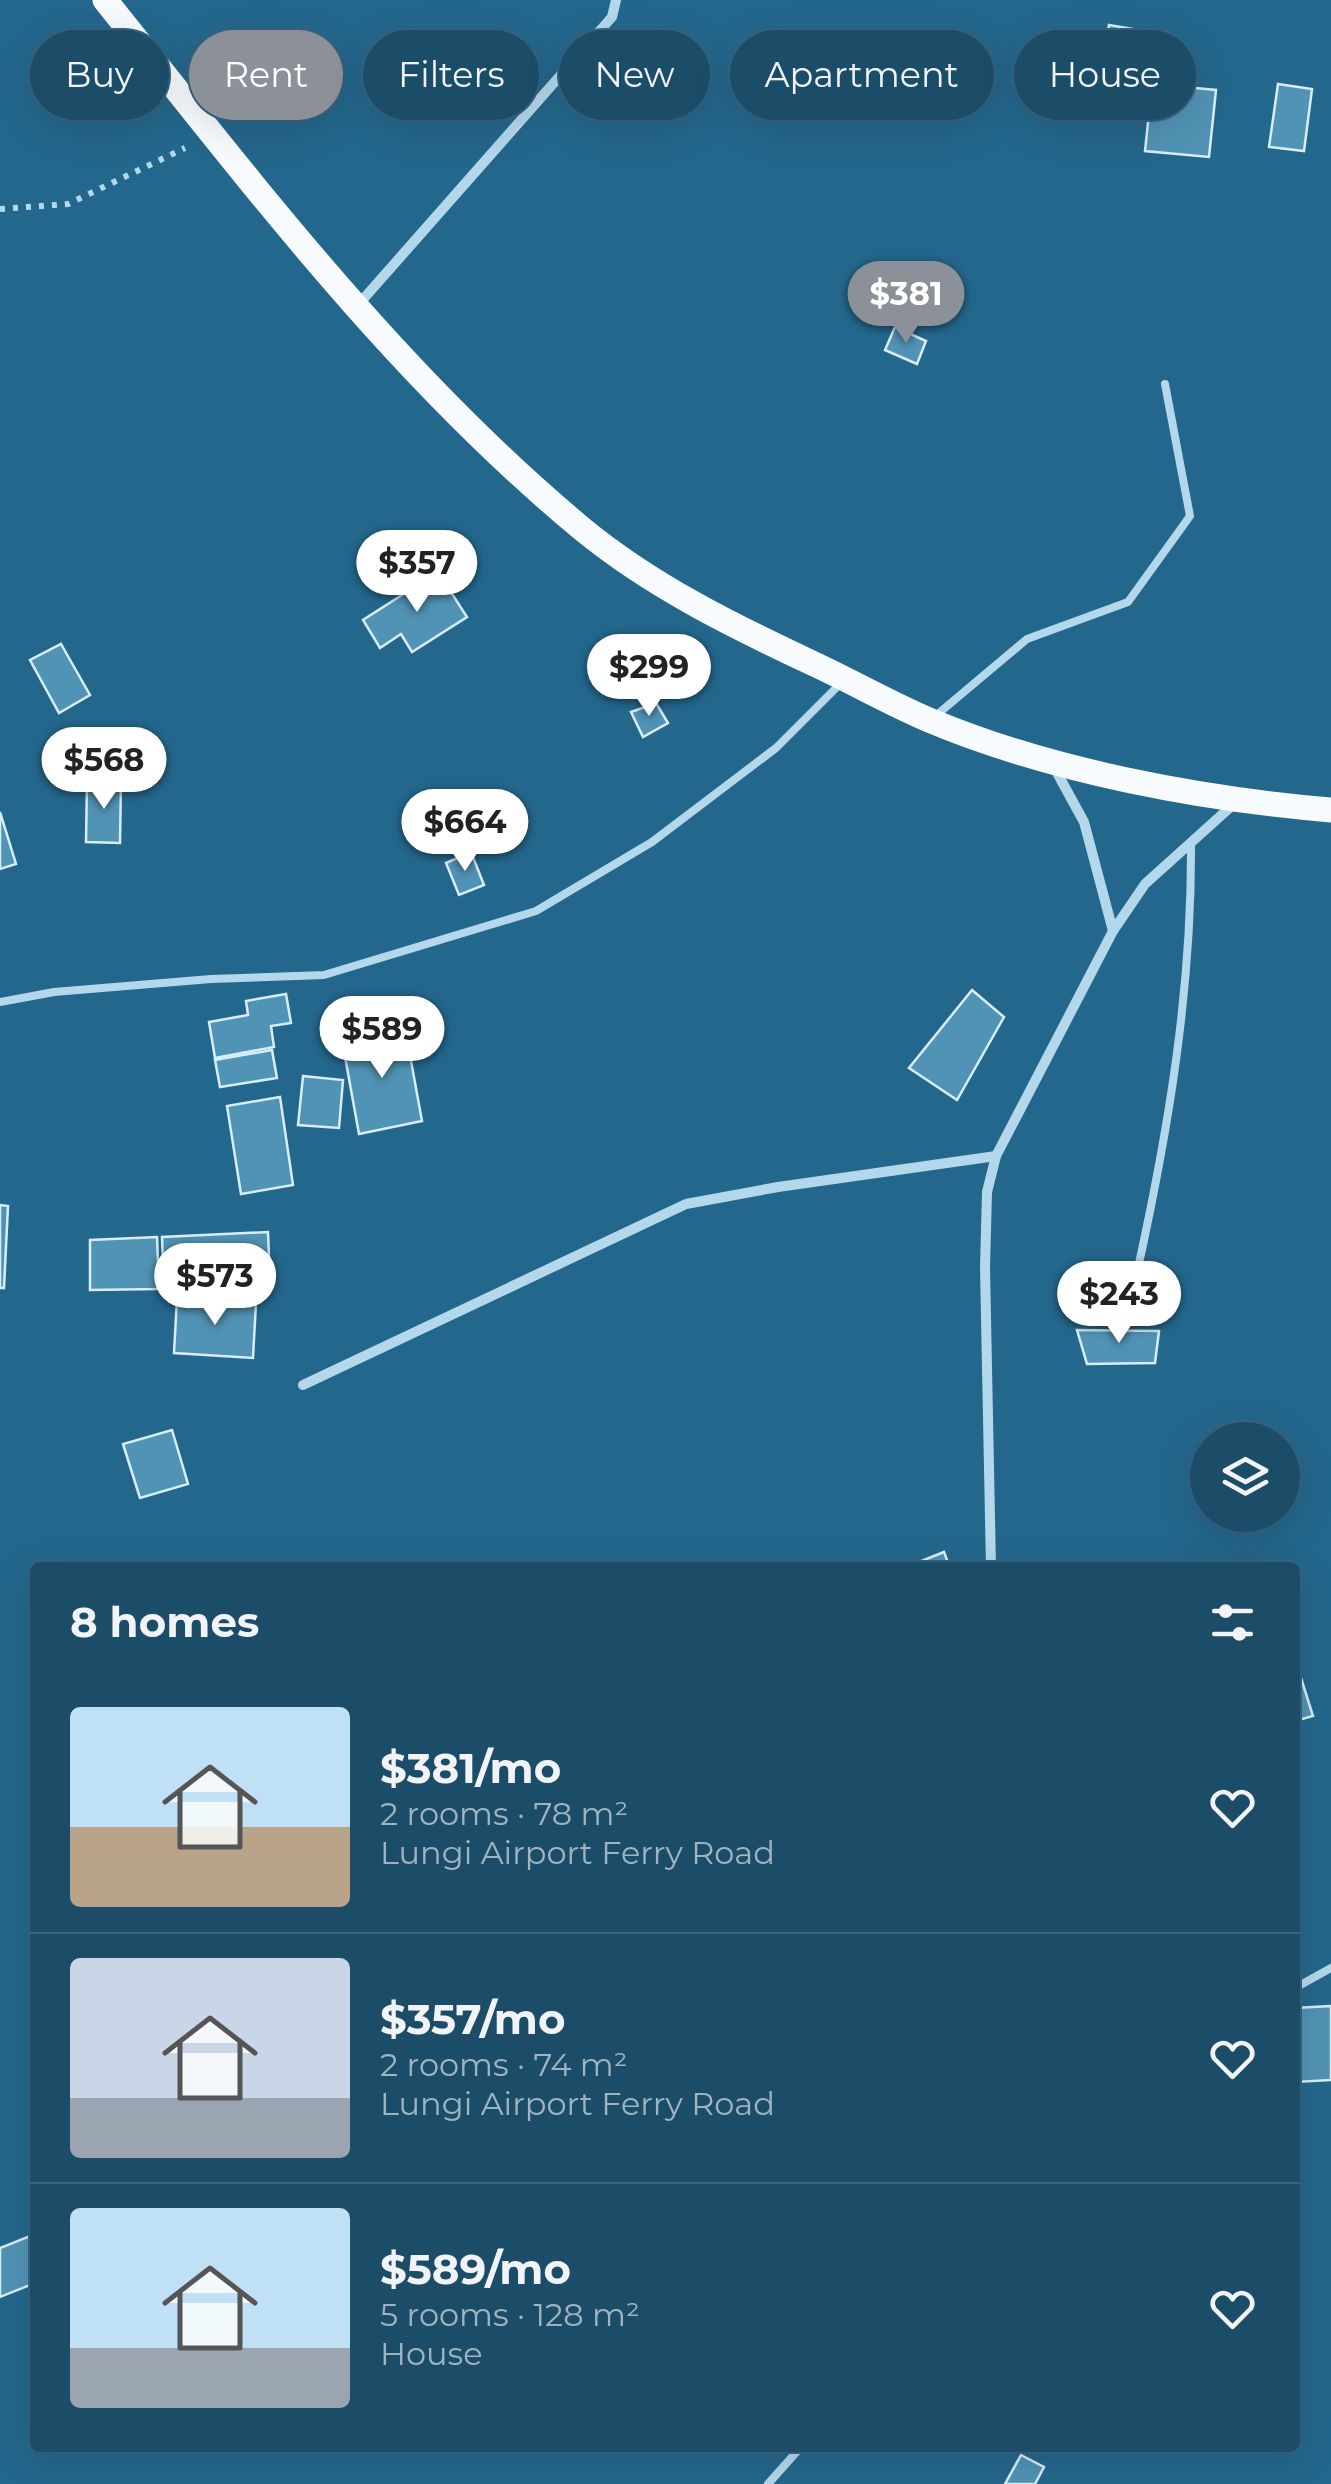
<!DOCTYPE html>
<html lang="en">
<head>
<meta charset="utf-8">
<style>
	:root { --surface:#1b4d69; --page:#285771; --text:#f1f3f6; --muted:#a0b4c0; --line:#39647d; --accent:#8c9099 }
	body { margin:0; font-family:Montserrat,sans-serif; background:var(--page); color:var(--text); height:100vh; display:flex; flex-direction:column; font-size:38px; white-space:nowrap }
	* { box-sizing:border-box; margin:0 }
	p { font-size:32px; color:var(--muted) }
	.icon { flex:none; width:55px; height:55px; fill:none; stroke:currentColor; stroke-width:2; stroke-linecap:round; stroke-linejoin:round }
	.map { position:relative; flex:1; overflow:hidden }
	.sheet { position:absolute; left:30px; top:1562px; width:1270px; height:890px; display:flex; flex-direction:column; background:var(--surface); border-radius:10px; box-shadow:0 10px 40px #0002,0 0 0 2px var(--line) }
	.sheet>* { flex:none }
	.guide { position:absolute; left:30px; top:30px; width:1272px; height:90px; display:flex; gap:20px }
	.buttons { position:absolute; left:1190px; top:1422px; display:grid; gap:20px }
	.buttons a { display:grid; place-items:center; width:110px; height:110px; border-radius:50%; background:var(--surface); box-shadow:0 10px 40px #0002,0 0 0 2px var(--line); font-size:50px }
	.price { position:absolute; translate:-50% -85px; padding:0 22px; border-radius:35px; background:#fff; color:#222; font-size:32px; line-height:65px; filter:drop-shadow(0 2px 5px #0008) }
	.price::after { content:''; position:absolute; left:50%; top:60px; width:30px; height:22px; margin-left:-15px; background:inherit; clip-path:polygon(0 0,100% 0,50% 100%) }
	.price.current { background:var(--accent); color:#fff }
	ul { padding:0; list-style:none }
	li { display:flex; align-items:center; gap:30px; height:250px; padding:0 40px }
	li+li { border-top:2px solid var(--line) }
	li span { display:grid; place-items:center; flex:none; width:280px; height:200px; border-radius:10px; color:#555 }
	li>.icon { margin-inline-start:auto }
	span .icon { width:120px; height:120px; fill:#fffc; stroke-width:1 }
	li b { font-size:42px }
	h2 { display:flex; justify-content:space-between; align-items:center; height:120px; padding:0 40px; font-size:42px }
	.chip { padding:0 35px; border-radius:45px; background:var(--surface); box-shadow:0 10px 40px #0002,0 0 0 2px var(--line); font-size:35px; line-height:90px }
	.chip.current { background:var(--accent); color:#fff }
	.map>svg:first-child { display:block }
</style>
</head>
<body>
<div class="map">
<svg width="1331" height="2484" viewBox="0 0 1331 2484">
	<rect width="100%" height="100%" fill="#24678c"/>
	<g fill="#5193b5" stroke="#d7edf8" stroke-width="2.5">
		<path d="M1109,25L1145,31L1140,60L1104,54Z"/>
		<path d="M1152,84L1216,90L1209,157L1145,151Z"/>
		<path d="M1278,84L1312,89L1304,151L1269,147Z"/>
		<path d="M895,327L926,341L917,364L885,350Z"/>
		<path d="M438,572L467,617L412,652L401,634L380,648L363,620Z"/>
		<path d="M61,644L90,695L59,713L30,660Z"/>
		<path d="M656,703L668,723L643,737L631,712Z"/>
		<path d="M87,781H121L120,843L86,842Z"/>
		<path d="M0,812L16,864L0,869Z"/>
		<path d="M471,852L484,885L459,895L446,863Z"/>
		<path d="M972,990L1004,1017L957,1100L909,1068Z"/>
		<path d="M286,994L291,1023L271,1026L274,1047L215,1058L209,1022L248,1015L246,1001Z"/>
		<path d="M405,1028L422,1121L359,1134L342,1040Z"/>
		<path d="M272,1050L277,1078L220,1087L215,1060Z"/>
		<path d="M303,1076L343,1080L339,1128L298,1125Z"/>
		<path d="M280,1097L293,1185L241,1194L227,1106Z"/>
		<path d="M0,1205L8,1206L4,1288H0Z"/>
		<path d="M268,1232L270,1282L164,1287L162,1237Z"/>
		<path d="M157,1237L159,1289L90,1290V1240Z"/>
		<path d="M177,1298L256,1303L253,1358L174,1353Z"/>
		<path d="M1077,1330L1159,1331L1155,1363L1087,1364Z"/>
		<path d="M172,1430L188,1484L140,1498L123,1444Z"/>
		<path d="M944,1552L950,1568H904Z"/>
		<path d="M1295,1659L1313,1716L1295,1721Z"/>
		<path d="M1331,2006V2080L1295,2082V2008Z"/>
		<path d="M35,2234V2283L0,2297V2248Z"/>
		<path d="M1021,2455L1044,2467L1035,2484H1005Z"/>
	</g>
	<g fill="none" stroke-linecap="round" stroke-linejoin="round">
		<path stroke="#b3d8eb" stroke-width="6" stroke-dasharray="5 8" stroke-linecap="butt" d="M0,209L68,204L185,148"/>
		<g stroke="#b3d8eb" stroke-width="8">
			<path d="M933,718L1027,639L1128,602L1190,516L1165,384"/>
			<path d="M0,1002L54,992L211,979L324,975L536,911L652,842L776,748L842,682"/>
			<path d="M1138,1268C1169,1127 1192,987 1191,843"/>
			<path d="M1295,1988L1331,1968"/>
			<path d="M768,2484L800,2448"/>
		</g>
		<g stroke="#b3d8eb" stroke-width="10">
			<path d="M358,305L612,17L616,0"/>
			<path d="M1055,769L1084,822L1113,931"/>
			<path d="M303,1385L686,1204L778,1187L996,1156"/>
			<path d="M991,1568L985,1267L987,1192L996,1156L1113,931L1145,884L1236,802"/>
		</g>
		<path stroke="#f7fbfe" stroke-width="25" d="M105,0C254,186 397,375 581,528C650,585 731,625 812,663C851,681 889,703 929,720C1050,771 1201,799 1331,810"/>
	</g>
</svg>
<div class="buttons">
<a><svg class="icon" aria-label="layers" viewBox="0 0 24 24"><path d="M12 4l9 5-9 5-9-5zM3 14l9 5 9-5"/></svg></a>
</div>
<b class="price current" style="left:906px;top:346px">$381</b>
<b class="price" style="left:417px;top:615px">$357</b>
<b class="price" style="left:649px;top:719px">$299</b>
<b class="price" style="left:104px;top:812px">$568</b>
<b class="price" style="left:465px;top:874px">$664</b>
<b class="price" style="left:382px;top:1081px">$589</b>
<b class="price" style="left:215px;top:1328px">$573</b>
<b class="price" style="left:1119px;top:1346px">$243</b>
<div class="guide">
<a class="chip">Buy</a>
<a class="chip current">Rent</a>
<a class="chip">Filters</a>
<a class="chip">New</a>
<a class="chip">Apartment</a>
<a class="chip">House</a>
</div>
<section class="sheet">
<h2>8 homes<svg class="icon" aria-label="filters" viewBox="0 0 24 24"><path d="M4 7h16M4 17h16"/><circle cx="9" cy="7" r="2"/><circle cx="15" cy="17" r="2"/></svg></h2>
<ul>
<li><span style="background:linear-gradient(#bfe0f5 60%,#b9a48a 0)"><svg class="icon" aria-label="home" viewBox="0 0 24 24"><path d="M3 11l9-7 9 7M6 9v11h12V9"/></svg></span><div><b>$381/mo</b><p>2 rooms · 78 m²</p><p>Lungi Airport Ferry Road</p></div><svg class="icon" aria-label="heart" viewBox="0 0 24 24"><path d="M12 20l-8-8c-3-5 5-10 8-4 3-6 11-1 8 4z"/></svg></li>
<li><span style="background:linear-gradient(#c9d6e8 70%,#9aa5b1 0)"><svg class="icon" aria-label="home" viewBox="0 0 24 24"><path d="M3 11l9-7 9 7M6 9v11h12V9"/></svg></span><div><b>$357/mo</b><p>2 rooms · 74 m²</p><p>Lungi Airport Ferry Road</p></div><svg class="icon" aria-label="heart" viewBox="0 0 24 24"><path d="M12 20l-8-8c-3-5 5-10 8-4 3-6 11-1 8 4z"/></svg></li>
<li><span style="background:linear-gradient(#bfe0f5 70%,#9aa5b1 0)"><svg class="icon" aria-label="home" viewBox="0 0 24 24"><path d="M3 11l9-7 9 7M6 9v11h12V9"/></svg></span><div><b>$589/mo</b><p>5 rooms · 128 m²</p><p>House</p></div><svg class="icon" aria-label="heart" viewBox="0 0 24 24"><path d="M12 20l-8-8c-3-5 5-10 8-4 3-6 11-1 8 4z"/></svg></li>
</ul>
</section>
</div>
</body>
</html>
